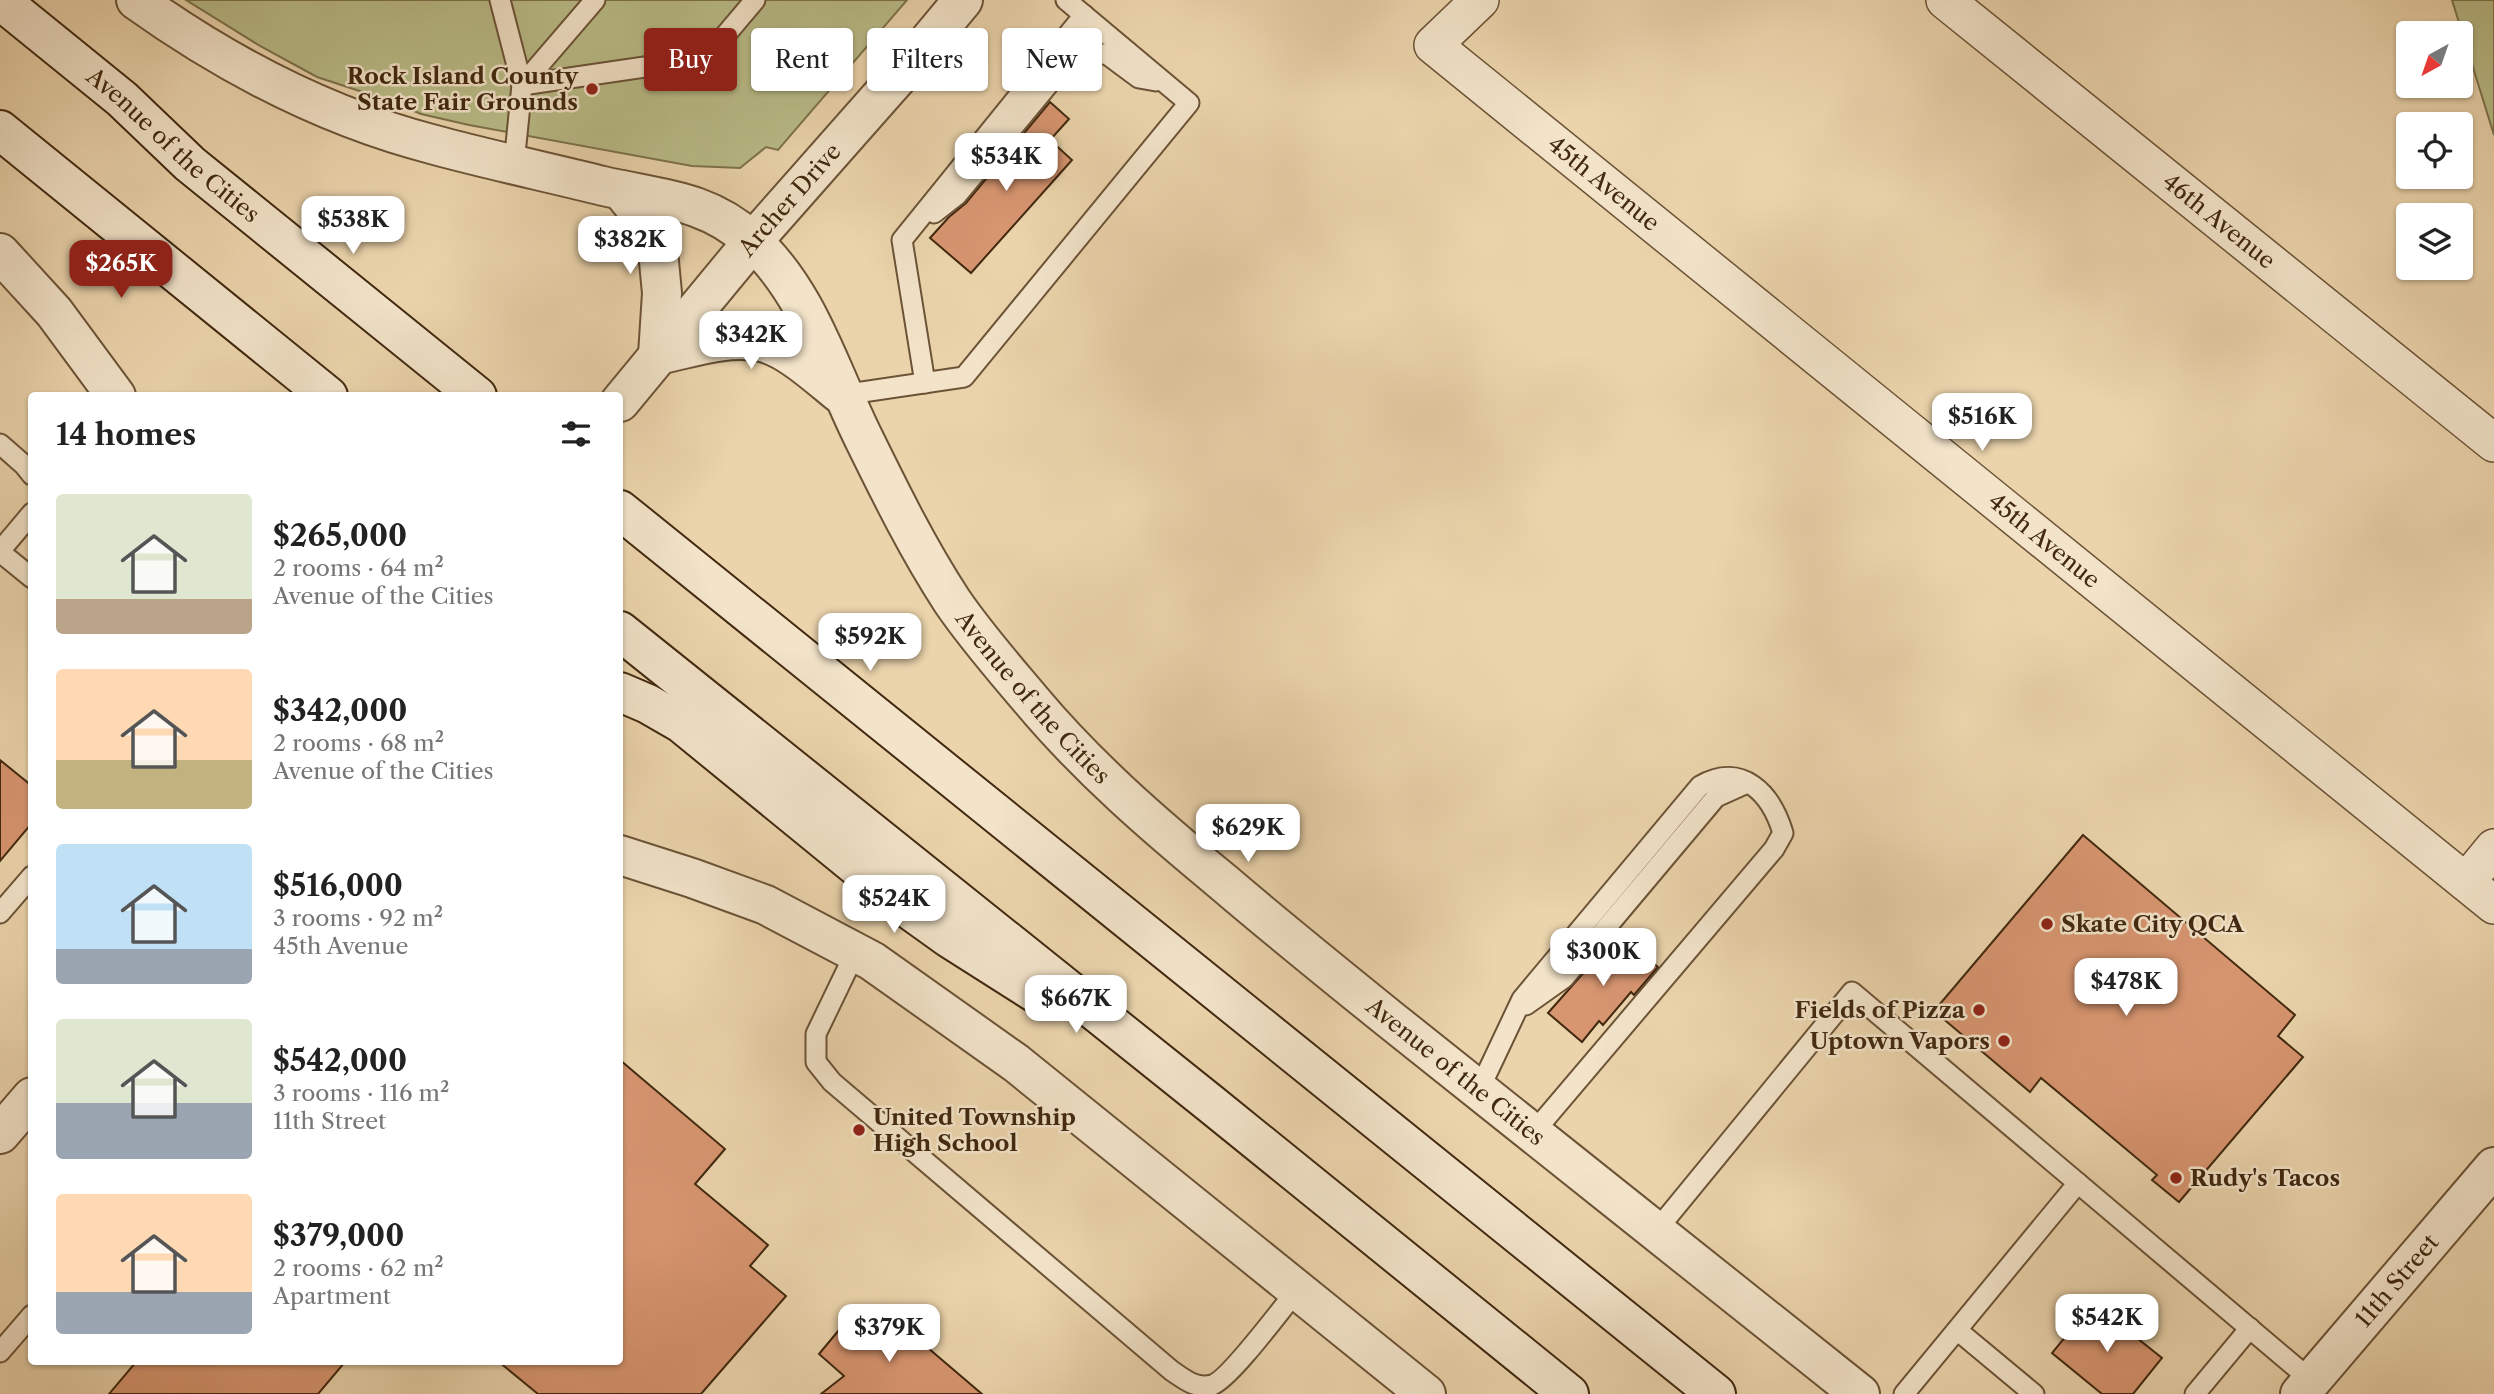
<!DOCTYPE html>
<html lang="en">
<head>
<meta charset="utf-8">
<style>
	:root { --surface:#fff; --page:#f6f6f6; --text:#222; --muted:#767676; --accent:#8f2418 }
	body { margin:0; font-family:"Libre Caslon Text",serif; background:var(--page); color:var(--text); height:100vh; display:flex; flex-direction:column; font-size:26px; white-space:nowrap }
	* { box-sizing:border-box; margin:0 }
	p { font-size:23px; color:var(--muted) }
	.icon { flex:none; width:38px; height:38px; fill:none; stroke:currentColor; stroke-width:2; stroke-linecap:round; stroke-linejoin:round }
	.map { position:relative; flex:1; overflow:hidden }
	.panel { position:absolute; left:28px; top:392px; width:595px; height:973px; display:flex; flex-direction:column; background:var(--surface); border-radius:7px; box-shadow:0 2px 5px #0004 }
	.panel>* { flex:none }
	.hud { position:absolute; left:644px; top:28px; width:665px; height:63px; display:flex; gap:14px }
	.needle { width:46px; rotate:220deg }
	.fabs { position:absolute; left:2396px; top:21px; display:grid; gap:14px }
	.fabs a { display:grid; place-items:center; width:77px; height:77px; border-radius:7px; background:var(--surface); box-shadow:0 2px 5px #0004; font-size:35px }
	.price { position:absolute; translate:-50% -60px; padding:0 16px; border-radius:14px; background:#fff; color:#222; font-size:23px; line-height:46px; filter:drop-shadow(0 2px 4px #0008) }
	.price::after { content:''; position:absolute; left:50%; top:42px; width:21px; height:16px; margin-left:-10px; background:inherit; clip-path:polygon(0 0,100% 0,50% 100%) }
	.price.on { background:var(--accent); color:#fff }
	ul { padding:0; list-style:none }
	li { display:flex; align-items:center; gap:21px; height:175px; padding:0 28px }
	li span { display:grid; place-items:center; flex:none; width:196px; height:140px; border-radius:7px; color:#555 }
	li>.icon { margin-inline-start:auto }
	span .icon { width:84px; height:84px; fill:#fffc; stroke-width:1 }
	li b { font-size:30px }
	h2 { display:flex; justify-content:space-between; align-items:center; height:84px; padding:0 28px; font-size:30px }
	.pill { padding:0 24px; border-radius:7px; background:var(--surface); box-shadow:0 2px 5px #0004; font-size:24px; line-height:63px }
	.pill.on { background:var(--accent); color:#fff }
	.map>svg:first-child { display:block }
</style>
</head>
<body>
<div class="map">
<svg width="2494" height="1394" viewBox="0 0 2494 1394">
	<rect width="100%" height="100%" fill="#ebd4ac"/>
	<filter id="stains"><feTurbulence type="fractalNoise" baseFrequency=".00286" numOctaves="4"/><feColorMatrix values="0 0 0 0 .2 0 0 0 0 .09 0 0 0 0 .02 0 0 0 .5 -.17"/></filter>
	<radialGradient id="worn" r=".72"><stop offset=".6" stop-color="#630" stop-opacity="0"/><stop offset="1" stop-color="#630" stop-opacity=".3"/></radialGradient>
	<g fill="#b9bc88" stroke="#7d724c" stroke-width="2">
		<path d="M186,0H907L778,150L766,147L740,168L692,166L469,125L421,114L390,101L317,77L260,46Z"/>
		<path d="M2452,0H2494V135Z"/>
	</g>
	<g fill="#d79570" stroke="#41280f" stroke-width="2">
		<path d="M1050,102L1069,119L1050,140L1072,160L971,273L930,238L949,217L966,203Z"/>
		<path d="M0,760L32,786V823L0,861Z"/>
		<path d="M2083,835L2295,1015L2278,1036L2303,1057L2179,1202L2152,1180L2157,1175L2041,1078L2030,1092L1934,1011Z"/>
		<path d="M1616,936L1625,944L1627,941L1658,967L1634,995L1631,992L1603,1025L1599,1021L1582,1042L1548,1013Z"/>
		<path d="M620,1060L725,1149L695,1184L768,1245L750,1266L786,1296L701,1394H538L499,1362H620Z"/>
		<path d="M2093,1303L2162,1358L2133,1394H2102L2052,1353Z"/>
		<path d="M889,1315L921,1342L982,1394H821L844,1376L819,1354L849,1318L870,1336Z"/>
		<path d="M136,1362H345L318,1394H109Z"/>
	</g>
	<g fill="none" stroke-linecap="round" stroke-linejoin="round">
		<g stroke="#6c5336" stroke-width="23">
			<g id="service">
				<path d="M500,0L522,85L514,164"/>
				<path d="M522,85L706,58L755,0"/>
				<path d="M522,85L595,0"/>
				<path d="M934,213L957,195L1067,62L1087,51L1108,55L1139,78L1156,81"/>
				<path d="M925,383L902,240L1084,15"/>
				<path d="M842,395L964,377L1189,103L1066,0"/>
				<path d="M0,444L24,465L32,475"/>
				<path d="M0,551L32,513"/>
				<path d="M0,552L32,578"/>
				<path d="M0,913L32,876"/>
				<path d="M855,953L816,1034V1062L832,1082L1172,1371C1184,1379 1195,1389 1212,1385C1229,1380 1283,1307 1297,1290"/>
				<path d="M1526,1005L1564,978L1716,797L1747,783"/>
				<path d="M1479,1090L1522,999L1700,786C1742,762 1771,793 1783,833L1774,849L1533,1133"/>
				<path d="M1656,1231L1852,992L2312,1381"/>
				<path d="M1957,1330L2034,1394"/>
				<path d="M0,1352L32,1315"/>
				<path d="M1904,1394L2078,1183"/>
				<path d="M2195,1394L2250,1328"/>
			</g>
		</g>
		<g stroke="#6c5336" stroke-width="40">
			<g id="minor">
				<path id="s1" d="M1480,0L1433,45L2494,905"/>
				<path id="s2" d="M1945,0L2494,443"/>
				<path d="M2466,882L2494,848"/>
			</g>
		</g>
		<g stroke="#6c5336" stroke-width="42">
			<g id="tertiary">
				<path id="s3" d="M136,0C227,65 325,117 435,145C490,160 547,172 603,186C659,199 706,199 751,240C809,292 830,371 864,439C891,494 918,549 952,601C975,635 1004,668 1031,700C1088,768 1154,825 1223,882C1278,929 1335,975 1392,1021C1548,1145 1704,1270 1860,1394"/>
				<path d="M621,190L641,215L657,241L662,293L658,355C690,348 728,335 761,342C787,347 819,377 839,393"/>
				<path d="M0,253L54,312L116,396"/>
				<path id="s4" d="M620,402L753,241L919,53L963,0"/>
				<path d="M620,855L692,878L766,905L872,961L1016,1063L1426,1394"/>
				<path d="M0,1134L32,1097"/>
				<path id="s5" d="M2300,1394L2494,1167"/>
			</g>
		</g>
		<g stroke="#41280f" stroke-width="42">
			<g id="secondary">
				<path id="s6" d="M0,0L122,99L190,164L477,396"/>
				<path d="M0,130L328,396"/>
				<path d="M620,510L1716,1394"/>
				<path d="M620,631L1211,1104L1569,1394"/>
				<path d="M620,692L648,704L681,723L910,910L949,938L1045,999"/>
			</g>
		</g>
		<use href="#service" stroke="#f2e3c9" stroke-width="19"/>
		<use href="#minor" stroke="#f2e3c9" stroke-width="37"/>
		<use href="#tertiary" stroke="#f2e3c9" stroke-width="38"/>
		<use href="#secondary" stroke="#f2e3c9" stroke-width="38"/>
	</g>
	<g fill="#8f2418" stroke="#f2e3c9" stroke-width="2.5">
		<circle cx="592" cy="89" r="7"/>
		<circle cx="2047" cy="924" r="7"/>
		<circle cx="1979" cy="1010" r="7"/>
		<circle cx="2004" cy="1041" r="7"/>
		<circle cx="859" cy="1130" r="7"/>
		<circle cx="2176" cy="1178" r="7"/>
	</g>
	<g text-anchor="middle" stroke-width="5" stroke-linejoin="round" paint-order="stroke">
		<g font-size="23" font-weight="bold" fill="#41280f" stroke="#f2e3c9" text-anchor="end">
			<text x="578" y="84">Rock Island County<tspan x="578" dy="26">State Fair Grounds</tspan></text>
			<text x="2061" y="932" text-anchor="start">Skate City QCA</text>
			<text x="1965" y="1018">Fields of Pizza</text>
			<text x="1990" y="1049">Uptown Vapors</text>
			<text x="873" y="1125" text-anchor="start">United Township<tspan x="873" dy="26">High School</tspan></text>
			<text x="2190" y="1186" text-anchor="start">Rudy's Tacos</text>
		</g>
		<g font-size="23" fill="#41280f" stroke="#f2e3c9">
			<text dy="8" stroke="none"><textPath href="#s6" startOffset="226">Avenue of the Cities</textPath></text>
			<text dy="8" stroke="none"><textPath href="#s1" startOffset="285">45th Avenue</textPath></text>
			<text dy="8" stroke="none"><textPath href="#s4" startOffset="264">Archer Drive</textPath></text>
			<text dy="8" stroke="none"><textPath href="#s2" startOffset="352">46th Avenue</textPath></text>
			<text dy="8" stroke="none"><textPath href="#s1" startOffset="852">45th Avenue</textPath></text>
			<text dy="8" stroke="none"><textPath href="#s3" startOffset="1208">Avenue of the Cities</textPath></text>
			<text dy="8" stroke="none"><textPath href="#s3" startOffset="1774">Avenue of the Cities</textPath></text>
			<text dy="8" stroke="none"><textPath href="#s5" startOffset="149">11th Street</textPath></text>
		</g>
	</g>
	<rect width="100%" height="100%" filter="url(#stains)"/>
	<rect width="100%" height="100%" fill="url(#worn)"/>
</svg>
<div class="fabs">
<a><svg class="needle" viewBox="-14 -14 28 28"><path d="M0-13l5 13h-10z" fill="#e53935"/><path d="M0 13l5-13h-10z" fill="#767676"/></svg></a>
<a><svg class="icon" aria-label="locate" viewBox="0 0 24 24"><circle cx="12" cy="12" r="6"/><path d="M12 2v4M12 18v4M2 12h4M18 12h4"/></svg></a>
<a><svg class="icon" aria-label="layers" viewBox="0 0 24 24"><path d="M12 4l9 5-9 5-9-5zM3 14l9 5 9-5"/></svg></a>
</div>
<b class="price" style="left:1006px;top:193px">$534K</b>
<b class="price" style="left:353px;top:256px">$538K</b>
<b class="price" style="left:630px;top:276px">$382K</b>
<b class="price on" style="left:121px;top:300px">$265K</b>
<b class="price" style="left:751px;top:371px">$342K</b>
<b class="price" style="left:1982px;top:453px">$516K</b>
<b class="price" style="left:870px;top:673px">$592K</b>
<b class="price" style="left:1248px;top:864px">$629K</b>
<b class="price" style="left:894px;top:935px">$524K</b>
<b class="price" style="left:1603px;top:988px">$300K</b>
<b class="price" style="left:2126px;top:1018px">$478K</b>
<b class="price" style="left:1076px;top:1035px">$667K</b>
<b class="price" style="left:2107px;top:1354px">$542K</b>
<b class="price" style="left:889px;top:1364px">$379K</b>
<div class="hud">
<a class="pill on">Buy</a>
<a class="pill">Rent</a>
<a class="pill">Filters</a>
<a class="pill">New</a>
</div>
<section class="panel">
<h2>14 homes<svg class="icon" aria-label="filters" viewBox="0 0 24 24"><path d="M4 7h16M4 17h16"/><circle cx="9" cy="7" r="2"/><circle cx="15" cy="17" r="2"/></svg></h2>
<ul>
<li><span style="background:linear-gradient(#dfe7d0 75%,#b9a48a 0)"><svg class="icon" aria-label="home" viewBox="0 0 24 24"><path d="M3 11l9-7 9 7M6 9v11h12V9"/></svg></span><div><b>$265,000</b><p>2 rooms · 64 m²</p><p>Avenue of the Cities</p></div></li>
<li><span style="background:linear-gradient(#ffd9b3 65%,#c2b280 0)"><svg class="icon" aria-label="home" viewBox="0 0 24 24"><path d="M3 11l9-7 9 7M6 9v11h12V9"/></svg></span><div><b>$342,000</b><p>2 rooms · 68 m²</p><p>Avenue of the Cities</p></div></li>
<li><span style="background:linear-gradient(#bfe0f5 75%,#9aa5b1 0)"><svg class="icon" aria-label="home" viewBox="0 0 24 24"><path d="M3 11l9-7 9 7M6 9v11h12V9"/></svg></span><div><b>$516,000</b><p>3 rooms · 92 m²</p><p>45th Avenue</p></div></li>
<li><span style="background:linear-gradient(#dfe7d0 60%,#9aa5b1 0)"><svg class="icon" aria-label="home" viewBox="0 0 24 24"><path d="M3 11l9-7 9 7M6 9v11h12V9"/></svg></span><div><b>$542,000</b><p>3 rooms · 116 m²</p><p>11th Street</p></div></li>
<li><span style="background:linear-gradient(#ffd9b3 70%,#9aa5b1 0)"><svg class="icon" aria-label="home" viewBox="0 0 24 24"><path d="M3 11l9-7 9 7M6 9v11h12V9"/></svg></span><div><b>$379,000</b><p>2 rooms · 62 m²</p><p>Apartment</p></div></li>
</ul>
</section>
</div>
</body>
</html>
